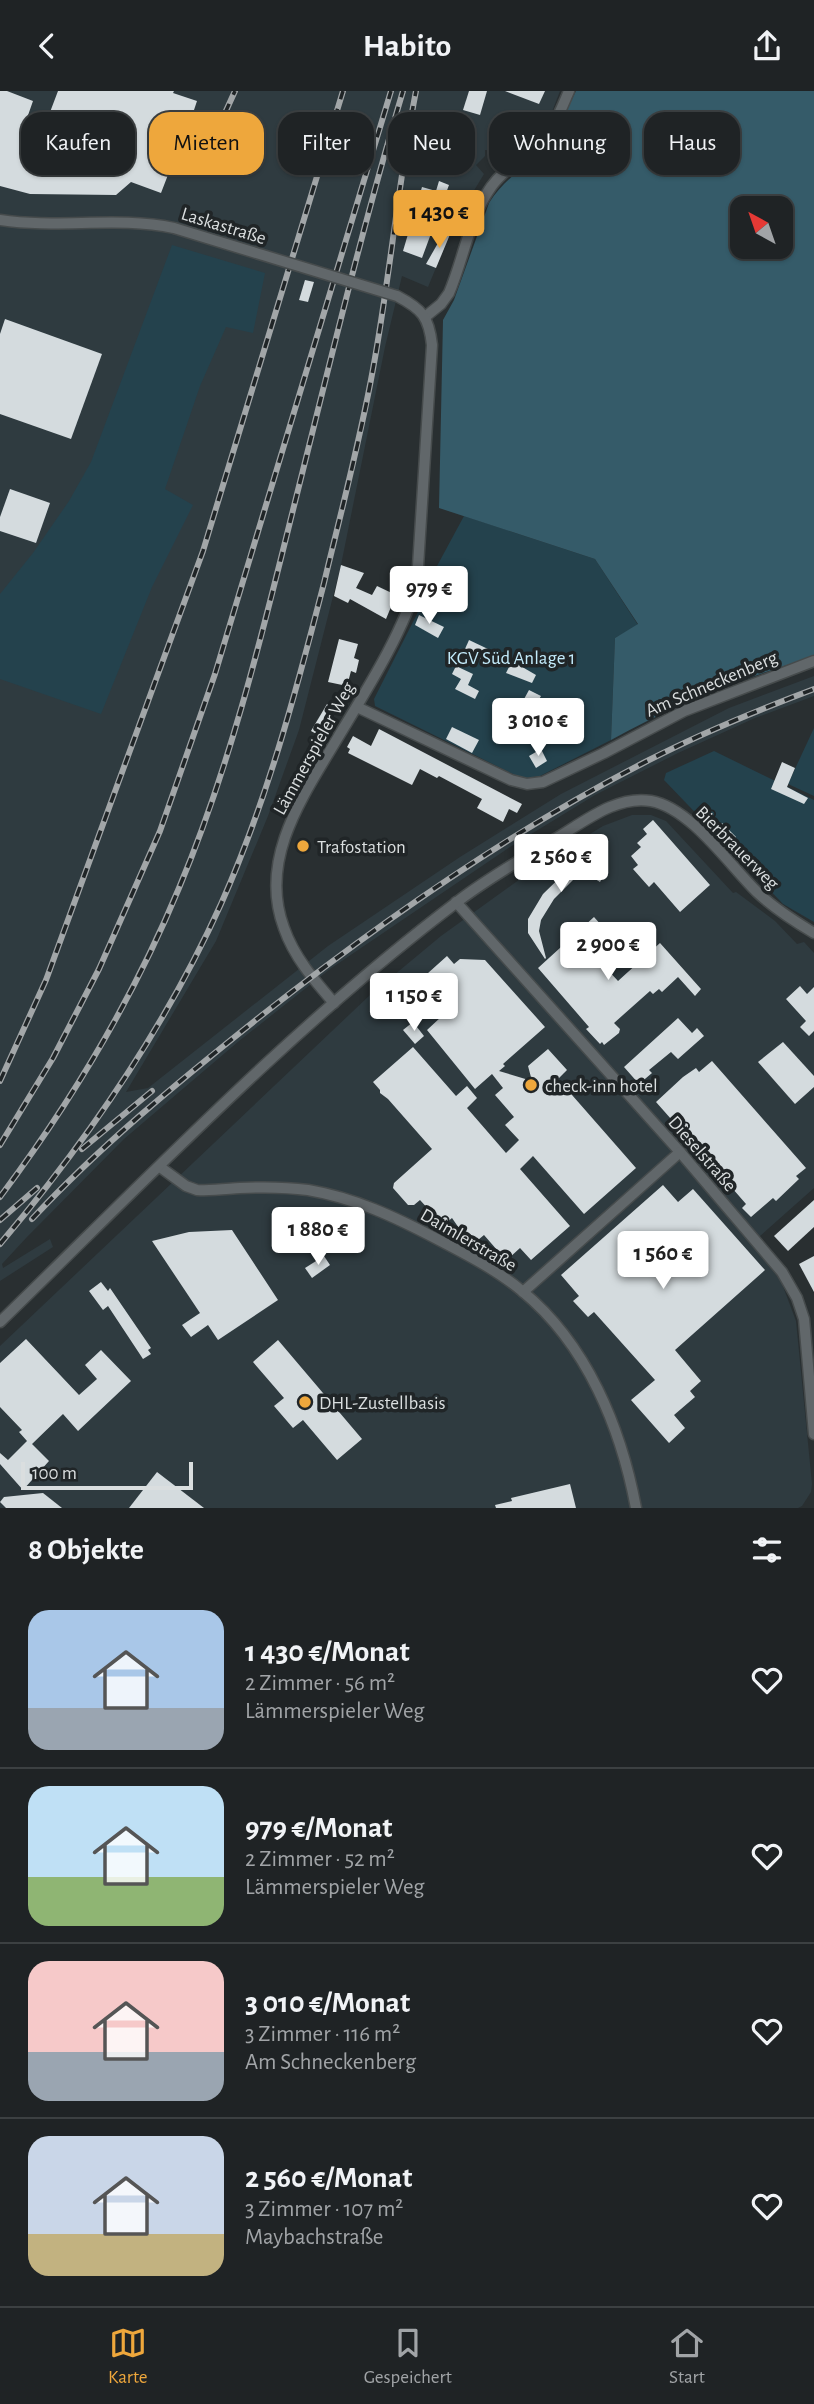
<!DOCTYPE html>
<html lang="de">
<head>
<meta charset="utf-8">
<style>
	:root { --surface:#1f2325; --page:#2c2f32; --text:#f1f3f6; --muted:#a1a4a7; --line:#3c4042; --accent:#eea73c }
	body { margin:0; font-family:"Alegreya Sans",sans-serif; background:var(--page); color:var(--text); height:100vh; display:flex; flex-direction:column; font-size:26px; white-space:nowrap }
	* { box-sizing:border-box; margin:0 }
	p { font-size:23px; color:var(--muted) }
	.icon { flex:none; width:38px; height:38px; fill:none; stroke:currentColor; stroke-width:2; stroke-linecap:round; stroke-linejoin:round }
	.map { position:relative; height:1417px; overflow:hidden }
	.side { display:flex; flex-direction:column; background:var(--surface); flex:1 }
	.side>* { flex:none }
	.banner { position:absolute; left:21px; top:21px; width:774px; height:63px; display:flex; gap:14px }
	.needle { width:46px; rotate:320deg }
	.buttons { position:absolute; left:730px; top:105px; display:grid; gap:14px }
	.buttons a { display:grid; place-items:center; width:63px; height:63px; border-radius:14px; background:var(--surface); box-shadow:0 2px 5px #0004,0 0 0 2px var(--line); font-size:35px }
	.scale { position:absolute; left:21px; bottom:18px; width:172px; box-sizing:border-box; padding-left:7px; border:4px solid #dadedf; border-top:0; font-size:19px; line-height:24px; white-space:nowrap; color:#dadedf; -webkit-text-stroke:5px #202527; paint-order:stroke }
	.price { position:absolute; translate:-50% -60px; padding:0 16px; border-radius:7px; background:#fff; color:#222; font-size:23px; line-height:46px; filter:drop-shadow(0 2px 4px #0008) }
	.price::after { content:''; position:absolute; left:50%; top:42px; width:21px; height:16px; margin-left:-10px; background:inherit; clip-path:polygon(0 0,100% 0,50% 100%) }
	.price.selected { background:var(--accent); color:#111 }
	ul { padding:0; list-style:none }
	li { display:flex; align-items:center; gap:21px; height:175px; padding:0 28px }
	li+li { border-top:2px solid var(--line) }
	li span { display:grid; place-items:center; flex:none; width:196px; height:140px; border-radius:21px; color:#555 }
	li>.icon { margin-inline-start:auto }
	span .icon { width:84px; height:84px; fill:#fffc; stroke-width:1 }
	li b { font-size:30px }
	h2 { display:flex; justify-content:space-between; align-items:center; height:84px; padding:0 28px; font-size:30px }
	.tag { padding:0 24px; border-radius:21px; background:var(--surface); box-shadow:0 2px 5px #0004,0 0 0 2px var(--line); font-size:24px; line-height:63px }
	.tag.selected { background:var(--accent); color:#111 }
	header { display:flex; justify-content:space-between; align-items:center; height:91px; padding:0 28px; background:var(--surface); font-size:32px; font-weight:600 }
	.menu { display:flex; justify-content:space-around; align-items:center; height:98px; border-top:2px solid var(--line); background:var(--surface); font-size:19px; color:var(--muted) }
	.menu a { display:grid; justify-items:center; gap:4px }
	.menu .selected { color:var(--accent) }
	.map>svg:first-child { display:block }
</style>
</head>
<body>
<header><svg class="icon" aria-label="back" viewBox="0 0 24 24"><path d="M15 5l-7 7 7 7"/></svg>Habito<svg class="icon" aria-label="share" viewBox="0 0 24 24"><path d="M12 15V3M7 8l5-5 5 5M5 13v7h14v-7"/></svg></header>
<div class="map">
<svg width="814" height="1417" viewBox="0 0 814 1417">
	<rect width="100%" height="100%" fill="#292f31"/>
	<g fill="#2f3b40">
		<path d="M0,0H560L548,31L511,55L494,60L485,59V65L476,74L484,83L455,131L428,196L402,185L385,256L341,474L299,639L268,725L216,850L126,1001L148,997L328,855L460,766L561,703L729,617L814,585V605L755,627L678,662L595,704L510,756L330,878L239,950L124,1048L27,1146L2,1173L3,1177L50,1148L53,1156L0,1190Z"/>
		<path d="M632,724H651L666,730L733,802L736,801L775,830L797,853L804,851L814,862V1097L751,1153L781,1190L796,1230L812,1393L811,1401L802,1415L798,1417H0V1255L370,904L441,845L541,773L603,735Z"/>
	</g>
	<g fill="#24424d">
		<path d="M172,154L265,182L253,242L226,236L200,295L165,398L193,414L152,496L101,623L0,588V503L33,462L69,410L91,371Z"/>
		<path d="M464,425L595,468L638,534L615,547L611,649L540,685L527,687L517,685L375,615L374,608L419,519L430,488Z"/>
		<path d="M814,637V705L788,693Z"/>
		<path d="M714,660L814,709V831L783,813L664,689L666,682Z"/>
	</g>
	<path fill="#355b69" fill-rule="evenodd" d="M576,0H814V566C744,586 674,614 611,649L615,547L638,533L595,468L439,417L443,229L454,209L489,112C502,91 521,79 539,61C556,45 565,21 576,0ZM742,117H780V156H742Z"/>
	<g fill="#d4dbde">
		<path d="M0,0H7L33,10L26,30L44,37L58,0H174L173,2L197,10L183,52L158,44L149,69L171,76L161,102L131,91L116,104L30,103L0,95Z"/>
		<path d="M469,0H487L480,24L463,19Z"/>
		<path d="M505,0H545L539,13Z"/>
		<path d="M439,33L463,40L457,57L433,50Z"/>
		<path d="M439,90L449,94L422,167L403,160L422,96L436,100Z"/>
		<path d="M446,138L451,141L436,177L426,173Z"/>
		<path d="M305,189L314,191L308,211L299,209Z"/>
		<path d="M5,228L102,263L71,348L0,323V243Z"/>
		<path d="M10,398L50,412L36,452L0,440V426Z"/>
		<path d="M341,474L364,482L356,497L372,504L377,495L396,504L386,528L350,508L348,512L334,505Z"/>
		<path d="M419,524L444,536L438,547L415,534Z"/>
		<path d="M339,548L358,553L354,567L359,569L356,582L351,580L347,595L328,591Z"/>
		<path d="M469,549L488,558L483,569L465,558Z"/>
		<path d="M512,570L536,584L532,592L506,582Z"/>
		<path d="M456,575L473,583L468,594L479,600L475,608L455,598L461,588L452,583Z"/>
		<path d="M529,599L541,605L524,634L503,623L507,614L518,619Z"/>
		<path d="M327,613L336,619L320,645L311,640Z"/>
		<path d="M452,636L479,649L472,662L446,648Z"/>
		<path d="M379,638L522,713L517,722L509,718L503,731L477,717L482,708L439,685L437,687L420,678L412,694L348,662L350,658L347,656L353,645L371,655Z"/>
		<path d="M541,658L547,670L536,677L529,665Z"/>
		<path d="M782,671L795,677L787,696L808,707L804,713L771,698Z"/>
		<path d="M653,729L710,794L680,821L654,791L649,796L633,778L638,774L631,765L641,756L637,752L647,743L643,738Z"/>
		<path d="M722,732L736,746L728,753L715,740Z"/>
		<path d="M584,763L608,777L600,791L582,780L554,808L541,829L539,840L546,867L545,868L528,842V828L543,803Z"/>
		<path d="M594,826L602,835L583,852L618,890L660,852L701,898L695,905L678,886L662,901L659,898L653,903L650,900L614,932L620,938L619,942L604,954L602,951L600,953L586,938L589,936L538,877Z"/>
		<path d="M447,865L454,873L460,868L485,869L545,936L503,973L505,975L499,980L532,990L528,975L548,958L567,979L558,988L636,1077L584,1123L533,1065L520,1078L570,1135L531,1169L520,1157L509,1167H504L484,1144L478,1149H472L463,1143L452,1127L446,1132H441L420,1109L414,1114H408L393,1097L394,1092L432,1058L388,1008L380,1002V999L373,991L413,956L456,1005L467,995L477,1007L467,1017L506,1062L519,1049L505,1034L514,1026L495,1004L503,997L492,983L475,998L427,939L441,926L429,913L425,916L422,913L409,924L385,898L394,891L401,900L415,888L418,891Z"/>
		<path d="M800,895L807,903L814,896V940L809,945L800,936L806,930L786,908Z"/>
		<path d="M678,927L692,942L697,937L704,945L678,968L671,961L649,979L652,982L639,993L624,976Z"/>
		<path d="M413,931L424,945L415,953L403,939Z"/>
		<path d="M783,951L814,985V996L795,1013L758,971Z"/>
		<path d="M712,970L806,1077L796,1085L799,1088L776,1110L773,1107L751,1126L742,1117L746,1113L719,1082L715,1086L698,1067L702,1063L656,1011L683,986L696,977L699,981Z"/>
		<path d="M663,1094L678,1111L693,1098L765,1179L675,1259L701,1290L690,1300L695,1306L674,1324L685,1337L669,1352L631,1309L655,1289L594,1221L588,1226L573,1210L579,1205L561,1184Z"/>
		<path d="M814,1109V1136L788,1160L774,1145Z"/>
		<path d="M232,1139L278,1209L218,1249L208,1234L191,1246L182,1234L200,1222L152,1150L189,1141Z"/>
		<path d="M324,1165L330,1174L312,1187L305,1177Z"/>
		<path d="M814,1165V1201L799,1173Z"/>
		<path d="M101,1191L108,1200L110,1197L151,1257L148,1259L151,1263L143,1268L108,1215L103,1219L89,1200Z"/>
		<path d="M26,1248L79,1304L97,1288L85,1274L101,1259L131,1290L78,1340L63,1323L32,1353L49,1370L23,1399L0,1373V1362L8,1369L27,1350L19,1341L22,1339L0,1316V1272Z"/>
		<path d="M278,1249L362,1348L337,1369L303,1329L293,1337L274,1315L284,1307L253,1271Z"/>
		<path d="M157,1381L204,1417H129Z"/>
		<path d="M570,1393L576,1417H496L495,1414L512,1410L511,1407Z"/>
		<path d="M43,1402L62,1417H6L0,1411L4,1406Z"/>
	</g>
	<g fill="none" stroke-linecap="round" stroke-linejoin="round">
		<g stroke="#464b4c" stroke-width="13">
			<g id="street">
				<path d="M0,129C58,138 117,125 174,137"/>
				<path d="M425,226L441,213L449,202C464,167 469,127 491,96C505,76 527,66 543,48C555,35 562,16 569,0"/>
				<path d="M357,616L511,689L527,693L543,691L604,662L684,620L814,570"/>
				<path d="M456,811L680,1061L782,1181L797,1207L804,1228L814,1343"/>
				<path d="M334,912C314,889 294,866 284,837C258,768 303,705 337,648C364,603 404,541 417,491L432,254C429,226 422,218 397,205"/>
				<path d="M160,1076L186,1095L197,1099C211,1100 226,1098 240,1097C263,1096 285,1096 308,1099C355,1107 395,1126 437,1148C466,1163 497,1179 522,1200C587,1253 621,1337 636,1417"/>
				<path d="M523,1201L680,1061"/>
				<path d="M0,1231C148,1087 292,936 457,811C488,787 522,768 555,748C584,731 616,704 651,710C691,717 730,775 758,802C775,818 794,830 814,842"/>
			</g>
		</g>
		<use href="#street" stroke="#61676a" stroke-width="10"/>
		<g stroke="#a2a6a8" stroke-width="6">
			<g id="rail">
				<path d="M225,22L235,0"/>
				<path d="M0,990L46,889L203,460L343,0"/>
				<path d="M0,1054L53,967L99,878L160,740L215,583L391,0"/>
				<path d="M82,1058L152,1000"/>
				<path d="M0,1106C72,1010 133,908 179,797C229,678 260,552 291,427C327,284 361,141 403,0"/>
				<path d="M32,1128C101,1054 178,991 257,928C379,832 510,740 649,669C702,642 758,619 814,598"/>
				<path d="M0,1129L37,1097"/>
				<path d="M0,1153C87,1050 165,937 221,813C267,710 296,601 324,492C341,421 360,350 373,278C390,186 398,92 416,0"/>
			</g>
		</g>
		<use href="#rail" stroke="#202527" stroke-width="3.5" stroke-dasharray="10" stroke-linecap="butt"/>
		<g stroke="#464b4c" stroke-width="13" stroke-linecap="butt">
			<path id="street-bridge" d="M174,137L397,205"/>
		</g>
		<use href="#street-bridge" stroke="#61676a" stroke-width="10"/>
	</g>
	<g fill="#eea73c" stroke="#202527" stroke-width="2.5">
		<circle cx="303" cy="755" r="7"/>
		<circle cx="531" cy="994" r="7"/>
		<circle cx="305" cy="1311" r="7"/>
	</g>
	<g text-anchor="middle" stroke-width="7" stroke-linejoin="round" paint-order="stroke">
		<g font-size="19" fill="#dadedf" stroke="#202527">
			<text transform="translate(224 134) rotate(17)" y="7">Laskastraße</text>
			<text transform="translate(711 592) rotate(-23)" y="7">Am Schneckenberg</text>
			<text transform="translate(313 657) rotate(-61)" y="7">Lämmerspieler Weg</text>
			<text transform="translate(738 756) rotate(45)" y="7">Bierbrauerweg</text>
			<text transform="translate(703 1062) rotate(49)" y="7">Dieselstraße</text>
			<text transform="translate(469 1148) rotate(30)" y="7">Daimlerstraße</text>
		</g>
		<g font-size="19" fill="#c3ebfb" stroke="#202527">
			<text x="511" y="573">KGV Süd Anlage 1</text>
		</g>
		<g font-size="19" fill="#dadedf" stroke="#202527" text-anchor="start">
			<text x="317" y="762">Trafostation</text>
			<text x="545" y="1001">check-inn hotel</text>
			<text x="319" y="1318">DHL-Zustellbasis</text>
		</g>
	</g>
</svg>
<div class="buttons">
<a><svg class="needle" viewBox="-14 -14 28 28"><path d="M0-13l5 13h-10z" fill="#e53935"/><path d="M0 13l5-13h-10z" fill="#a1a4a7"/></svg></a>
</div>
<div class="scale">100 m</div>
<b class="price selected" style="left:439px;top:159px">1 430 €</b>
<b class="price" style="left:429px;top:535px">979 €</b>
<b class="price" style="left:538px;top:667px">3 010 €</b>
<b class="price" style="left:561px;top:803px">2 560 €</b>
<b class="price" style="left:608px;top:891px">2 900 €</b>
<b class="price" style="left:414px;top:942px">1 150 €</b>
<b class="price" style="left:318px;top:1176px">1 880 €</b>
<b class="price" style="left:663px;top:1200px">1 560 €</b>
<div class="banner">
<a class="tag">Kaufen</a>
<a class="tag selected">Mieten</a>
<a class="tag">Filter</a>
<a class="tag">Neu</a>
<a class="tag">Wohnung</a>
<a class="tag">Haus</a>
</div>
</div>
<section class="side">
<h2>8 Objekte<svg class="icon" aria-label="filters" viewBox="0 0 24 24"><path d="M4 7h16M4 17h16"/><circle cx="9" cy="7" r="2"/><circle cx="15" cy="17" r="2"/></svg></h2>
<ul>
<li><span style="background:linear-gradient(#a9c7e8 70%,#9aa5b1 0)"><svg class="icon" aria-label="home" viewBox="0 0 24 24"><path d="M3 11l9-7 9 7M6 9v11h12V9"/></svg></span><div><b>1 430 €/Monat</b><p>2 Zimmer · 56 m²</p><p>Lämmerspieler Weg</p></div><svg class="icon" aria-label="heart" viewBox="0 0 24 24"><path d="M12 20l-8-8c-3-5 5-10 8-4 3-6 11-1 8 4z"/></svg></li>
<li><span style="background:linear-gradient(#bfe0f5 65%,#8fb573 0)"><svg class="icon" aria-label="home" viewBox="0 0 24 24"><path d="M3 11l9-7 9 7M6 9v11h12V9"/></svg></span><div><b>979 €/Monat</b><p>2 Zimmer · 52 m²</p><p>Lämmerspieler Weg</p></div><svg class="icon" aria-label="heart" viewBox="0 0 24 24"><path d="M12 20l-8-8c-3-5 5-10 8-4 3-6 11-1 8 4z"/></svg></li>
<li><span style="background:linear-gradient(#f6c9c9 65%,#9aa5b1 0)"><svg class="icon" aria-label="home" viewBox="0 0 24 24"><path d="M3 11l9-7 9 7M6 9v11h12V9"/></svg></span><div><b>3 010 €/Monat</b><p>3 Zimmer · 116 m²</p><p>Am Schneckenberg</p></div><svg class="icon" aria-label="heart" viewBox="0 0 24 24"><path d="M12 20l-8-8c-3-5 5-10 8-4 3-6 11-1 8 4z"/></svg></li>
<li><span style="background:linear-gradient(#c9d6e8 70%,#c2b280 0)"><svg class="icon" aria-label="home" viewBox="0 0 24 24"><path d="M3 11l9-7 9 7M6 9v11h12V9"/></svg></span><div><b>2 560 €/Monat</b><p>3 Zimmer · 107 m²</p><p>Maybachstraße</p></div><svg class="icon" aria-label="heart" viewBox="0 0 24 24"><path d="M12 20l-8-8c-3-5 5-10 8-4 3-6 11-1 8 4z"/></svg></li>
</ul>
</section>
<nav class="menu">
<a class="selected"><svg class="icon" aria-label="map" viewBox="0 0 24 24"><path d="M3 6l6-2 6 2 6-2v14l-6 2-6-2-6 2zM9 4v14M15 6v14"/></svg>Karte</a>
<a><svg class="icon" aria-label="saved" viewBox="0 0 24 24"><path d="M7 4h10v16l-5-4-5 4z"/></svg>Gespeichert</a>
<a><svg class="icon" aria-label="home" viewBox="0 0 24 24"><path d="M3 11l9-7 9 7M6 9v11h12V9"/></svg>Start</a>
</nav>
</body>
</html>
